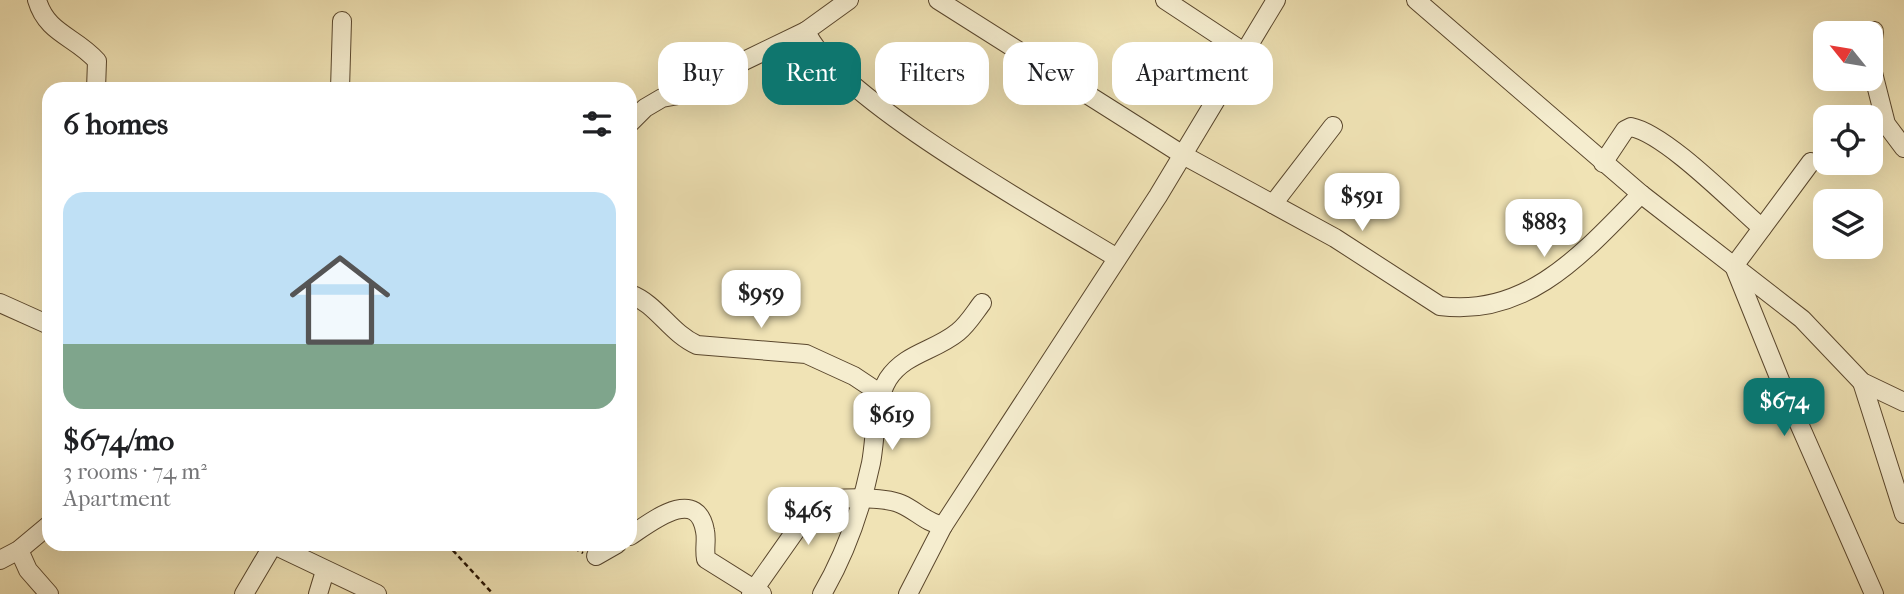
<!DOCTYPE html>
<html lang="en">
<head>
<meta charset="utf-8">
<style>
	:root { --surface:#fff; --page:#f2f2f2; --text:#202124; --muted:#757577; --accent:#0f766e }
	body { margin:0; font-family:"IM FELL French Canon",serif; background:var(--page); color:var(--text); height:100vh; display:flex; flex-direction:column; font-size:26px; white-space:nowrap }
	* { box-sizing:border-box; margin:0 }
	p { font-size:23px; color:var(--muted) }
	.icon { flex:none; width:38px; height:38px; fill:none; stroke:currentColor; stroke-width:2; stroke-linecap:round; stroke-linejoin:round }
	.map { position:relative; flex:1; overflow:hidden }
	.panel { position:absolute; left:42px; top:82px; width:595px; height:469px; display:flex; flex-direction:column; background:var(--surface); border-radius:21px; box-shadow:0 7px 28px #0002 }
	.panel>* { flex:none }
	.banner { position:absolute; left:658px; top:42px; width:665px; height:63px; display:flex; gap:14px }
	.needle { width:46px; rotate:300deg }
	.fabs { position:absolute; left:1813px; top:21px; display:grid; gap:14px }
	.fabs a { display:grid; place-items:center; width:70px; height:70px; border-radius:14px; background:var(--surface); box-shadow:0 7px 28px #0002; font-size:35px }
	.price { position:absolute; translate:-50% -60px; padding:0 16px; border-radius:14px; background:#fff; color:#222; font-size:23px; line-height:46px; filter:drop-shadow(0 2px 4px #0008) }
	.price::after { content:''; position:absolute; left:50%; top:42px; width:21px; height:16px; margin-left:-10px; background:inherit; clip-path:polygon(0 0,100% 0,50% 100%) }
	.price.on { background:var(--accent); color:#fff }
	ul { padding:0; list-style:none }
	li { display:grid; align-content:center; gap:14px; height:371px; padding:0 21px }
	li span { display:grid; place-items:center; height:217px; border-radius:21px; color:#555 }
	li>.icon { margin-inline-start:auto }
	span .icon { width:126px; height:126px; fill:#fffc; stroke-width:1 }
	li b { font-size:30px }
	h2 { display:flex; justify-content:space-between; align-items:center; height:84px; padding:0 21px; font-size:30px }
	.tag { padding:0 24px; border-radius:21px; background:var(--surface); box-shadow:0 7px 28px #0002; font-size:24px; line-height:63px }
	.tag.on { background:var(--accent); color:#fff }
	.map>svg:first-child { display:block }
</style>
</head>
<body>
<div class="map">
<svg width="1904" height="594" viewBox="0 0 1904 594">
	<rect width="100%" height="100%" fill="#f0e3b5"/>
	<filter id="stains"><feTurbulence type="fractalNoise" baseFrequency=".00286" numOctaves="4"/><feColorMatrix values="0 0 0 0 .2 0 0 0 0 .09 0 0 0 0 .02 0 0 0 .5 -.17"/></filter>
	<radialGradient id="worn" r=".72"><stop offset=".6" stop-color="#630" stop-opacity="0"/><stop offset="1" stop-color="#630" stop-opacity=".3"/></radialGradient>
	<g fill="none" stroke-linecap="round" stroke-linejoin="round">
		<g stroke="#5a472d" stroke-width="20">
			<g id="minor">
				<path d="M37,0C47,34 75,36 97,61L96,89"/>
				<path d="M849,0L806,31C834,97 1049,216 1117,258"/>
				<path d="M938,0L1183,155L1335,238L1440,306C1528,318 1585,251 1641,194"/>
				<path d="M1165,0L1244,52"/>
				<path d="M1416,0L1641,194L1802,319L1862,382L1904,402"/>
				<path d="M1871,54L1874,31"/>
				<path d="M1871,65L1886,124L1904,148"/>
				<path d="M340,89L342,21"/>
				<path d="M630,123L645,108L662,98L695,92L744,61L806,31"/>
				<path d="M1811,162L1734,266L1782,385L1874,594"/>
				<path d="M1603,163L1625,130L1631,127C1666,134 1733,203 1762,228"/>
				<path d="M1273,204L1333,126"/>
				<path d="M630,294C657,304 670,333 697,345L806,354L854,376L881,394"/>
				<path d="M0,303L49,325"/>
				<path d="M1862,382L1904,514"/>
				<path d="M630,536C651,522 697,485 705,531C707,540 704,549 706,559L762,594"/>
				<path d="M272,544L377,594"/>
				<path d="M19,550L28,570L49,594"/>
				<path d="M596,556L617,544"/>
				<path d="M0,560L19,550L49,525"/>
				<path d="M244,594L273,545"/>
				<path d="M318,594L325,571"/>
				<path d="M751,594L815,503C834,497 883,496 901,504C917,511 925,522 943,526"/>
				<path d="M822,594C846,553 861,510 871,463C876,437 874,402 888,379C905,353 935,351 958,332C968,324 975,312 982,303"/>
				<path d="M908,594L943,526L1158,196L1276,0"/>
			</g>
		</g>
		<g stroke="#281300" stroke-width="2.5" stroke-dasharray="5 3.5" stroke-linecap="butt">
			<path d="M447,544L493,594"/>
			<path d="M567,544L583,553"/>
		</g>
		<use href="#minor" stroke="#f5edcf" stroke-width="18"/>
	</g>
	<rect width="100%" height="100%" filter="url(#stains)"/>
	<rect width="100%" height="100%" fill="url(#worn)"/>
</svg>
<div class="fabs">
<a><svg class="needle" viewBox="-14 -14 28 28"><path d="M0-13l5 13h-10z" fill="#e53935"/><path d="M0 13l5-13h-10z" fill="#757577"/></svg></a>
<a><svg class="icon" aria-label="locate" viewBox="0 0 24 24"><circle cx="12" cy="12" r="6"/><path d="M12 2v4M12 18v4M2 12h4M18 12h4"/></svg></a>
<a><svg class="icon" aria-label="layers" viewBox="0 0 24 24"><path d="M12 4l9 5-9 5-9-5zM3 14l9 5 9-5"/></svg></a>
</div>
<b class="price" style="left:1362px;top:233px">$591</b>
<b class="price" style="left:1544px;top:259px">$883</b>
<b class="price" style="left:761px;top:330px">$959</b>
<b class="price on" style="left:1784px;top:438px">$674</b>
<b class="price" style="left:892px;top:452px">$619</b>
<b class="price" style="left:808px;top:547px">$465</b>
<div class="banner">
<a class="tag">Buy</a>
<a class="tag on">Rent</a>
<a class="tag">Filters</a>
<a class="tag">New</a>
<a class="tag">Apartment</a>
</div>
<section class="panel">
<h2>6 homes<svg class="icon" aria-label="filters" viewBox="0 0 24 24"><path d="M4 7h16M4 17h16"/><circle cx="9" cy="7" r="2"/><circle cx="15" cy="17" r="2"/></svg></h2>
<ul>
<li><span style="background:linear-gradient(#bfe0f5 70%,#7fa58c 0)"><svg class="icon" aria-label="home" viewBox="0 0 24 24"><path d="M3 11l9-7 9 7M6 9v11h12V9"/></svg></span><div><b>$674/mo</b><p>3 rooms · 74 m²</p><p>Apartment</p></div></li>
</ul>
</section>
</div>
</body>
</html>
